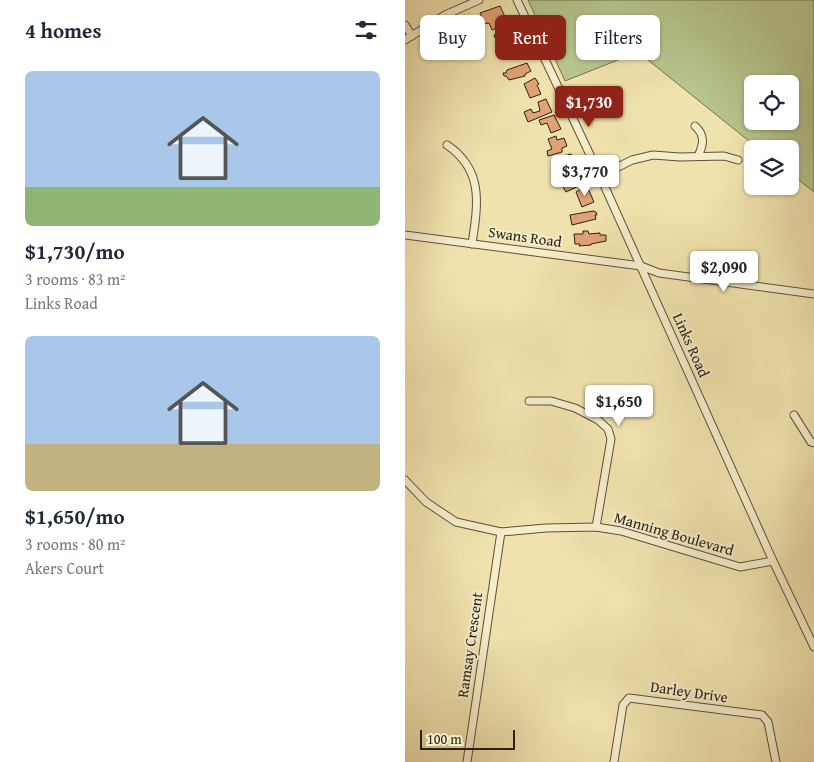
<!DOCTYPE html>
<html lang="en">
<head>
<meta charset="utf-8">
<style>
	:root { --surface:#fff; --page:#f2f2f3; --text:#1f2937; --muted:#747a83; --accent:#8f2418 }
	body { margin:0; font-family:"Gentium Book Plus",serif; background:var(--page); color:var(--text); height:100vh; display:flex; flex-direction:column; font-size:19px; white-space:nowrap }
	* { box-sizing:border-box; margin:0 }
	p { font-size:16px; color:var(--muted) }
	.icon { flex:none; width:28px; height:28px; fill:none; stroke:currentColor; stroke-width:2; stroke-linecap:round; stroke-linejoin:round }
	.map { position:relative; flex:1; overflow:hidden }
	.drawer { display:flex; flex-direction:column; background:var(--surface); width:405px }
	.drawer>* { flex:none }
	.top-card { position:absolute; left:15px; top:15px; width:319px; height:45px; display:flex; gap:10px }
	.fabs { position:absolute; left:339px; top:75px; display:grid; gap:10px }
	.fabs a { display:grid; place-items:center; width:55px; height:55px; border-radius:8px; background:var(--surface); box-shadow:0 1px 4px #0004; font-size:25px }
	.scale { position:absolute; left:15px; bottom:12px; width:95px; box-sizing:border-box; padding-left:5px; border:2px solid #292116; border-top:0; font-size:14px; line-height:18px; white-space:nowrap; color:#292116; -webkit-text-stroke:4px #f5ecca; paint-order:stroke }
	.price { position:absolute; translate:-50% -42px; padding:0 11px; border-radius:5px; background:#fff; color:#222; font-size:16px; line-height:32px; filter:drop-shadow(0 1px 2px #0008) }
	.price::after { content:''; position:absolute; left:50%; top:30px; width:15px; height:11px; margin-left:-8px; background:inherit; clip-path:polygon(0 0,100% 0,50% 100%) }
	.price.on { background:var(--accent); color:#fff }
	ul { padding:0; list-style:none }
	li { display:grid; align-content:center; gap:10px; height:265px; padding:0 25px }
	li span { display:grid; place-items:center; height:155px; border-radius:8px; color:#555 }
	li>.icon { margin-inline-start:auto }
	span .icon { width:90px; height:90px; fill:#fffc; stroke-width:1 }
	li b { font-size:21px }
	h2 { display:flex; justify-content:space-between; align-items:center; height:60px; padding:0 25px; font-size:21px }
	.tag { padding:0 18px; border-radius:8px; background:var(--surface); box-shadow:0 1px 4px #0004; font-size:18px; line-height:45px }
	.tag.on { background:var(--accent); color:#fff }
	main { display:flex; flex:1; min-height:0 }
	.map>svg:first-child { display:block }
</style>
</head>
<body>
<main>
<section class="drawer">
<h2>4 homes<svg class="icon" aria-label="filters" viewBox="0 0 24 24"><path d="M4 7h16M4 17h16"/><circle cx="9" cy="7" r="2"/><circle cx="15" cy="17" r="2"/></svg></h2>
<ul>
<li><span style="background:linear-gradient(#a9c7e8 75%,#8fb573 0)"><svg class="icon" aria-label="home" viewBox="0 0 24 24"><path d="M3 11l9-7 9 7M6 9v11h12V9"/></svg></span><div><b>$1,730/mo</b><p>3 rooms · 83 m²</p><p>Links Road</p></div></li>
<li><span style="background:linear-gradient(#a9c7e8 70%,#c2b280 0)"><svg class="icon" aria-label="home" viewBox="0 0 24 24"><path d="M3 11l9-7 9 7M6 9v11h12V9"/></svg></span><div><b>$1,650/mo</b><p>3 rooms · 80 m²</p><p>Akers Court</p></div></li>
</ul>
</section>
<div class="map">
<svg width="409" height="762" viewBox="0 0 409 762">
	<rect width="100%" height="100%" fill="#f0e2ad"/>
	<filter id="stains"><feTurbulence type="fractalNoise" baseFrequency=".004" numOctaves="4"/><feColorMatrix values="0 0 0 0 .2 0 0 0 0 .09 0 0 0 0 .02 0 0 0 .5 -.17"/></filter>
	<radialGradient id="worn" r=".72"><stop offset=".6" stop-color="#630" stop-opacity="0"/><stop offset="1" stop-color="#630" stop-opacity=".3"/></radialGradient>
	<path fill="#b6c48d" stroke="#707252" fill-rule="evenodd" d="M123,0H409V192L385,173V149H354L233,52L160,81ZM348,84H385V121H348Z"/>
	<g fill="#e1a275" stroke="#292116">
		<path d="M95,6L103,23L87,30L84,23L79,24L75,13Z"/>
		<path d="M104,29L105,31L107,30L110,34L108,35L109,38L106,40L107,42L94,47L89,35Z"/>
		<path d="M122,63L126,71L120,74V76L104,80L101,76H99L98,73H101L102,70Z"/>
		<path d="M130,78L134,84L132,85L136,94L125,98L119,84Z"/>
		<path d="M141,99L147,112L123,122L119,112L126,109L128,113L135,111L133,102Z"/>
		<path d="M149,115L156,129L146,133L142,123L136,125L134,120Z"/>
		<path d="M151,136L152,140L159,138L162,146L157,148V152L143,156L142,151L147,149L143,139Z"/>
		<path d="M166,154L171,166L165,168L163,164L156,167L152,158Z"/>
		<path d="M172,171L180,183L161,192L157,185L167,180L165,173Z"/>
		<path d="M182,186L189,202L177,207L171,192Z"/>
		<path d="M188,211L191,212L192,215H190L191,219L167,225L165,215Z"/>
		<path d="M178,231H183L184,234L195,233V235H201V241L186,244V245L174,246L175,244H170L169,234H178Z"/>
	</g>
	<g fill="none" stroke-linecap="round" stroke-linejoin="round">
		<g stroke="#5b513c" stroke-width="9">
			<g id="minor">
				<path d="M112,0L195,176L368,561L409,647"/>
				<path d="M0,25L7,36"/>
				<path d="M0,40L40,15L74,0"/>
				<path d="M290,126C300,135 299,144 293,156"/>
				<path d="M42,145C79,170 73,204 67,244"/>
				<path d="M195,176L227,160L248,155L275,157L319,156L333,160"/>
				<path d="M0,235L236,266L254,273L409,294"/>
				<path d="M124,401H146L170,408L193,420L203,429L206,439L191,527"/>
				<path d="M389,415L406,442L409,443"/>
				<path d="M0,480L21,502L51,522L96,532L141,528L191,527L216,531L335,567L368,561"/>
				<path d="M62,762L96,532"/>
				<path d="M209,762L218,705L224,698L357,715L363,722L371,762"/>
			</g>
		</g>
		<use href="#minor" stroke="#f5ecca" stroke-width="7"/>
	</g>
	<g text-anchor="middle" stroke-width="4" stroke-linejoin="round" paint-order="stroke">
		<g font-size="15" fill="#292116" stroke="#f5ecca">
			<text transform="translate(120 237) rotate(8)" y="5">Swans Road</text>
			<text transform="translate(286 345) rotate(66)" y="5">Links Road</text>
			<text transform="translate(269 534) rotate(16)" y="5">Manning Boulevard</text>
			<text transform="translate(65 645) rotate(-82)" y="5">Ramsay Crescent</text>
			<text transform="translate(284 692) rotate(8)" y="5">Darley Drive</text>
		</g>
	</g>
	<rect width="100%" height="100%" filter="url(#stains)"/>
	<rect width="100%" height="100%" fill="url(#worn)"/>
</svg>
<div class="fabs">
<a><svg class="icon" aria-label="locate" viewBox="0 0 24 24"><circle cx="12" cy="12" r="6"/><path d="M12 2v4M12 18v4M2 12h4M18 12h4"/></svg></a>
<a><svg class="icon" aria-label="layers" viewBox="0 0 24 24"><path d="M12 4l9 5-9 5-9-5zM3 14l9 5 9-5"/></svg></a>
</div>
<div class="scale">100 m</div>
<b class="price on" style="left:184px;top:128px">$1,730</b>
<b class="price" style="left:180px;top:197px">$3,770</b>
<b class="price" style="left:319px;top:293px">$2,090</b>
<b class="price" style="left:214px;top:427px">$1,650</b>
<div class="top-card">
<a class="tag">Buy</a>
<a class="tag on">Rent</a>
<a class="tag">Filters</a>
</div>
</div>
</main>
</body>
</html>
